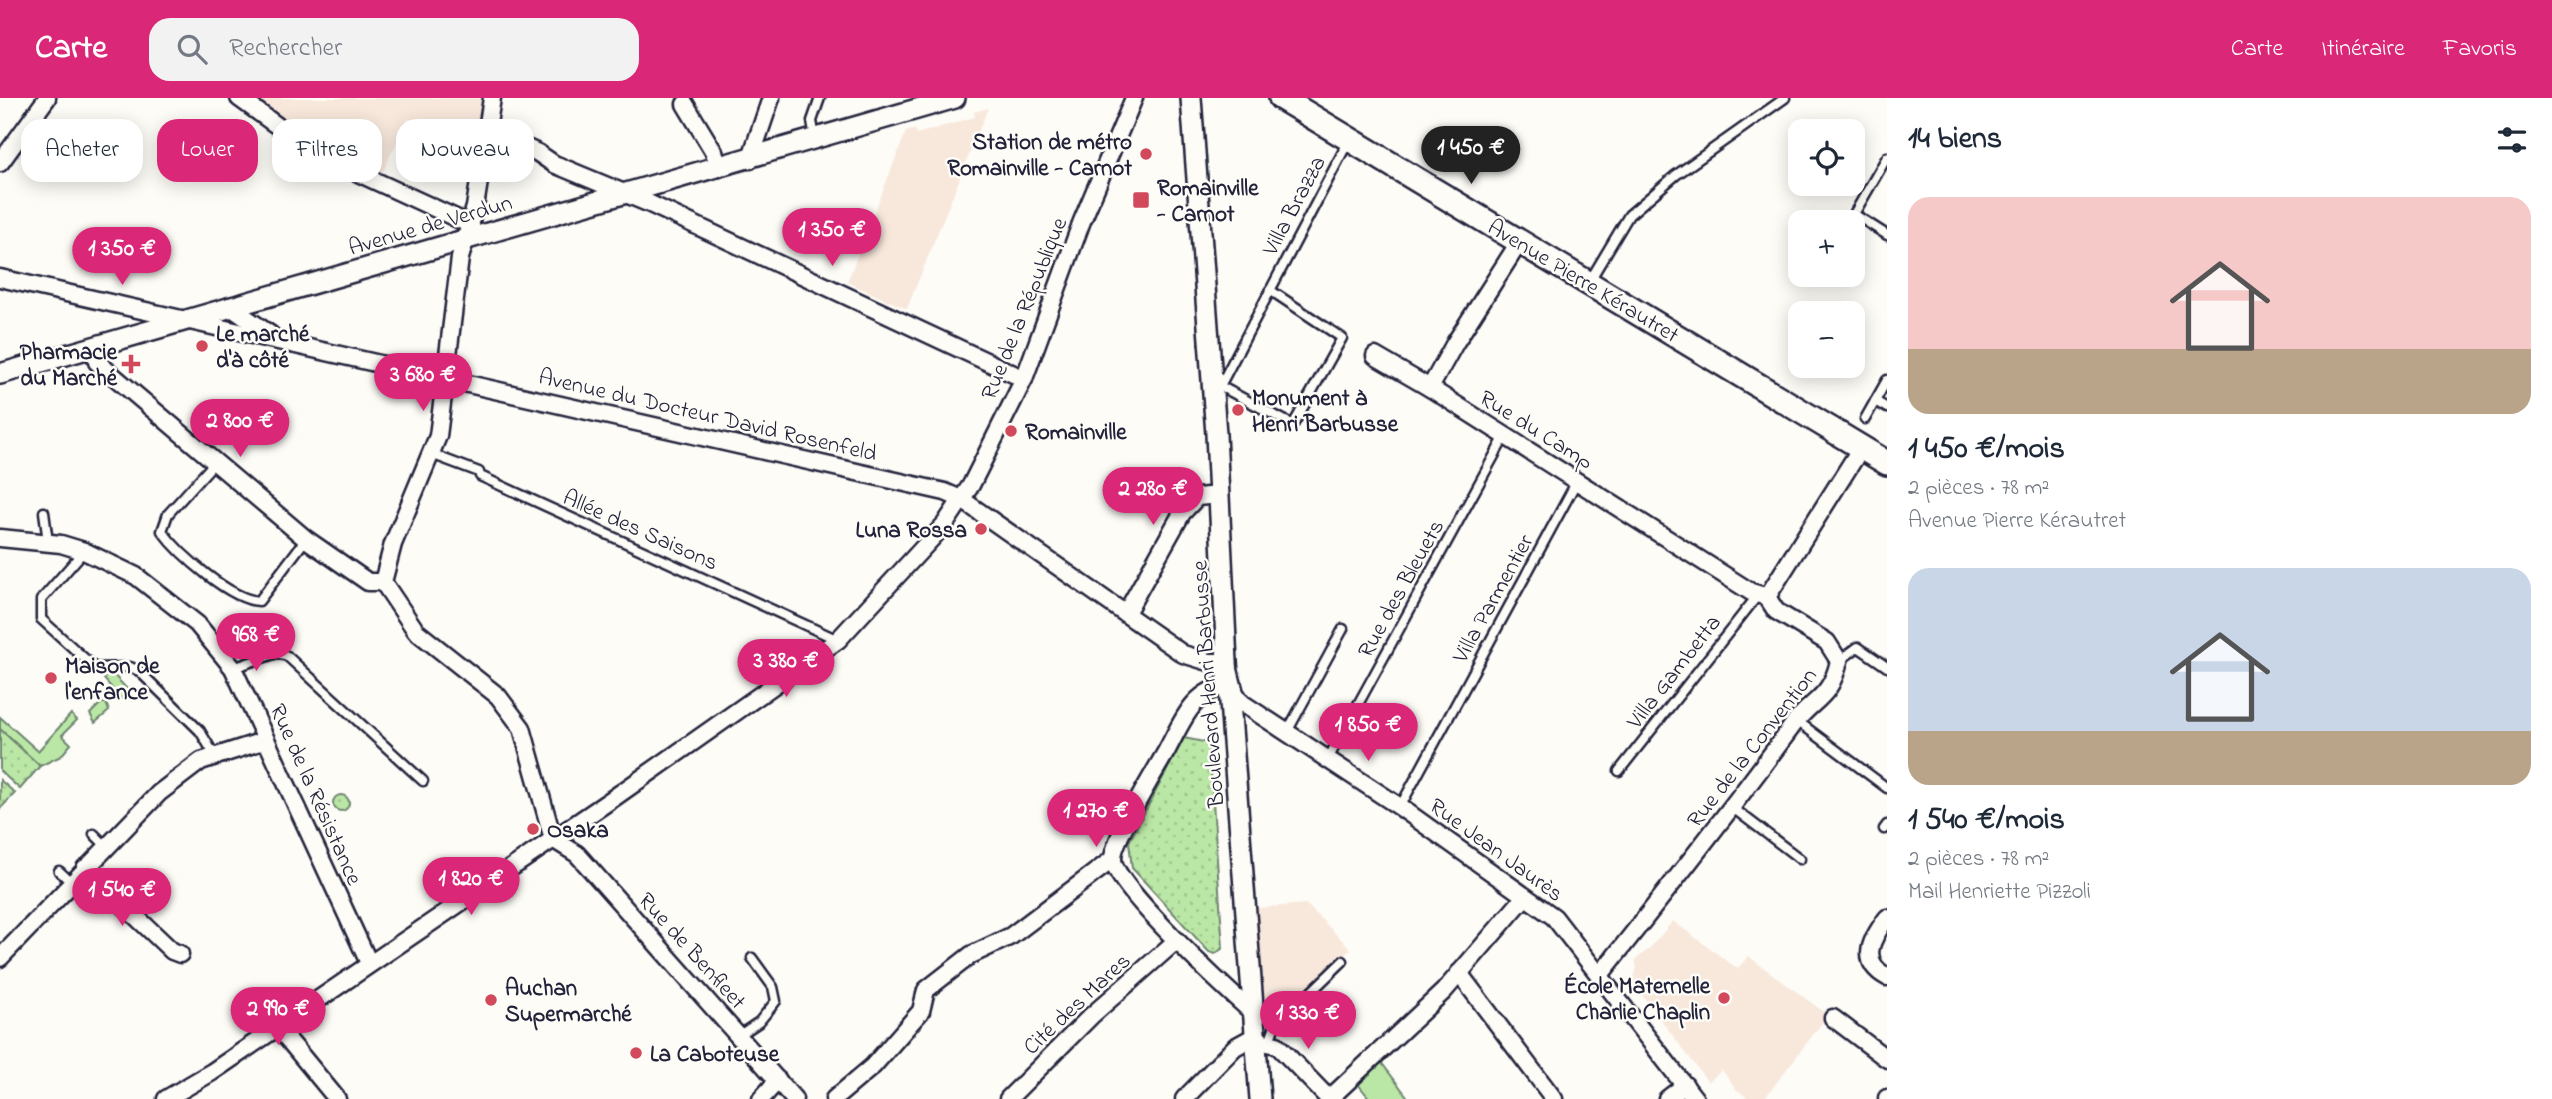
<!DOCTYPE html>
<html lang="fr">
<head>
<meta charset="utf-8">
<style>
	:root { --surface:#fff; --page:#f2f2f3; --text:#1f2937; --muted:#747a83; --accent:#db2777 }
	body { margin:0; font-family:"Indie Flower",sans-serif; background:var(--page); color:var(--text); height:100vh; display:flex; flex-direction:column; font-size:26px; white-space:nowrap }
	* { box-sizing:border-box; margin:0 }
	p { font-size:23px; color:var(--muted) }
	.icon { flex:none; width:38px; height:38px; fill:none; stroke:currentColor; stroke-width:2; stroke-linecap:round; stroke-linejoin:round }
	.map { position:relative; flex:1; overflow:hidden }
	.drawer { display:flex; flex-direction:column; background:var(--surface); width:665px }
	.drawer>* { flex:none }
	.hud { position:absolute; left:21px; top:21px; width:665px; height:63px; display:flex; gap:14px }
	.fabs { position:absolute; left:1788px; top:21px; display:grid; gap:14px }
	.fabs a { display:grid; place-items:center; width:77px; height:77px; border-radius:14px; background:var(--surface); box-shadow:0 4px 18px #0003; font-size:35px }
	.price { position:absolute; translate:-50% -60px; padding:0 16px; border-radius:24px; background:var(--accent); color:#fff; font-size:23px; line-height:46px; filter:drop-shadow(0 2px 4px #0008) }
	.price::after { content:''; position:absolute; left:50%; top:42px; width:21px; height:16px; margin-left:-10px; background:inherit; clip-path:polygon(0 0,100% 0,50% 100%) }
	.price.selected { background:#222; color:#fff }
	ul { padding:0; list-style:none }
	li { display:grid; align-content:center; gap:14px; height:371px; padding:0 21px }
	li span { display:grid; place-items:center; height:217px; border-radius:21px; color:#555 }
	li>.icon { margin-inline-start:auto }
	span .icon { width:126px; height:126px; fill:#fffc; stroke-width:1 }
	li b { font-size:30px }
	h2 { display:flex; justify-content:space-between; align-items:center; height:84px; padding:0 21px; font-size:30px }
	.chip { padding:0 24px; border-radius:21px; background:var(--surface); box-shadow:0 4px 18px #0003; font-size:24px; line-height:63px }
	.chip.selected { background:var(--accent); color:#fff }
	header { display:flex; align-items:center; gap:42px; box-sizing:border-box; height:98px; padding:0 35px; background:var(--accent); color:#fff }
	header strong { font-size:33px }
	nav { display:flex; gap:38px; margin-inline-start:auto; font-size:24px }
	.search { width:490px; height:63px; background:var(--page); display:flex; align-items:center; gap:18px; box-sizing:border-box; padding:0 24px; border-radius:21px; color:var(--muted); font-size:26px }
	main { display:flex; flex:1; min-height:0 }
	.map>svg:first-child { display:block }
</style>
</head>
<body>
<header>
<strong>Carte</strong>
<div class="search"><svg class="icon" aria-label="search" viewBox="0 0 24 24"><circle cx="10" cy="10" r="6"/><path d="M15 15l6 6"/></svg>Rechercher</div>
<nav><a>Carte</a><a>Itinéraire</a><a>Favoris</a></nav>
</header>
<main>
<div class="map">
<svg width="1887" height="1001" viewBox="0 0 1887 1001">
	<defs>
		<pattern id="park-dots" width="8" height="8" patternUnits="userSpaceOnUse" patternTransform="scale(1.75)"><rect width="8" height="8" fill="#bae7a5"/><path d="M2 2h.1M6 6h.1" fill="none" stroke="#a0c68f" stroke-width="1.8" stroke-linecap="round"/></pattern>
	</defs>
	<rect width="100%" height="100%" fill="#fdfcf7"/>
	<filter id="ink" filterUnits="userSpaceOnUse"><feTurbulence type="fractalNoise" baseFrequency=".0143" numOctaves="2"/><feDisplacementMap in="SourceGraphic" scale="14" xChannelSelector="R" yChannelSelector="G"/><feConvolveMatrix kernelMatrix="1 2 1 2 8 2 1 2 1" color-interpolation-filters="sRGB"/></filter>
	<g filter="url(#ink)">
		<g fill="#f8e8dc">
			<path d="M252,0H485L475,49L408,21L382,75L349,60L347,46L332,34L326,38L311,27L303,36L296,34Z"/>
			<path d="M988,10L907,211L847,184L906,34L915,31L917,36L975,19L974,14Z"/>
			<path d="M1306,806L1351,851L1275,923L1263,898L1257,810Z"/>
			<path d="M1673,823L1738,871L1748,858L1828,917L1764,1001H1749L1736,991L1722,972L1708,984L1633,885L1637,869L1635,862L1649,851Z"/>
		</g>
		<g fill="#bae7a5" stroke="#6e8470" stroke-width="2">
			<path d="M110,573L128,592L121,601L104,581Z"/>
			<path d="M101,605H106L109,613L95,625L90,616Z"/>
			<path d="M71,616L77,622L62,637L71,646L61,658L40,668L0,631V619L38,653Z"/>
			<path d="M1381,964L1409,1001H1370L1358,986Z"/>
		</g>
		<g fill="url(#park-dots)" stroke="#6e8470" stroke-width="2">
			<path d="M0,631L40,668L20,691L0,673Z"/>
			<path d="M1184,640L1209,645L1223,850L1215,856L1209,854L1132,770L1129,744Z"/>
			<path d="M0,682L15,695L0,711Z"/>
			<circle cx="341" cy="705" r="8"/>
		</g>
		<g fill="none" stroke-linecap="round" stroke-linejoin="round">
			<g stroke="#22223b" stroke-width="13">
				<g id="service">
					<path d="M815,40L812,23L820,0"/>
					<path d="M1887,59L1854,116L1887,137"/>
					<path d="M1589,184L1629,117L1676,77L1785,0"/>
					<path d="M1215,287L1220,288L1348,44"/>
					<path d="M1220,288L1293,327L1342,240L1270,192"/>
					<path d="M1875,303L1887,310"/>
					<path d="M1865,321L1887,282"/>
					<path d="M431,356L479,374L480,378L838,542"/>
					<path d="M215,364L168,416L162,433C179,456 231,502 259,503L306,441"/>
					<path d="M44,414L48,444"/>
					<path d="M84,453L41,502V521L95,570L130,569L139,573L200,633L215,658"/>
					<path d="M1839,563L1858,549L1887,569"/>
					<path d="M233,570L277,555L287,558L423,683"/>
					<path d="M1796,622L1887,690"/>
					<path d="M1287,634L1343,531"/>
					<path d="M1328,661L1505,338"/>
					<path d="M1619,673L1758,497"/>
					<path d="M1400,709L1577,383"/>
					<path d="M1733,710L1800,761"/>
					<path d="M1884,731L1887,727"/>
					<path d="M94,736L106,748"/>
					<path d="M59,773L71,784"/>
					<path d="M738,938L759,924L776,903L773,889L752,860"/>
					<path d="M1269,944L1274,930L1343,863"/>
				</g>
			</g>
			<g stroke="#22223b" stroke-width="21">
				<g id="minor">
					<path d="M239,0L298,43L345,69L471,127"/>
					<path d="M492,0L475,109L460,160L438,338L393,446L383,484L416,533L498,598L522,630L553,741"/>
					<path d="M685,6L714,54L719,70"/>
					<path d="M487,32L538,55L554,66L648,105L1024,281"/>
					<path d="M750,62L771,0"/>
					<path d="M0,65L47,0"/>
					<path d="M1520,143L1455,245L1430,290L1751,494L1767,499"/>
					<path d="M0,180L945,394L961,401L1183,556L1209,564H1227L1235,595L1242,605L1400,709L1554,819L1695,1001"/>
					<path d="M229,208L271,237"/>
					<path d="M95,249L97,264L306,441L368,484H383"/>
					<path d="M1375,258L1430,290"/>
					<path d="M0,440L61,446L84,453L136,478L197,526L233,570L369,865"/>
					<path d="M1767,499L1861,350"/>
					<path d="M1126,515L1182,415L1197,399L1219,397"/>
					<path d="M1230,587C1193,592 1183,622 1167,652C1156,672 1111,744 1113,762C1116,790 1227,892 1253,915"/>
					<path d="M553,741L577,756L794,1001"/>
					<path d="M85,770L172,853L180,856"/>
					<path d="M1887,820C1872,840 1858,863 1887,879"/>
					<path d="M0,860L159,695L201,663L266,642"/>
					<path d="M1459,875L1554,1001"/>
					<path d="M1600,877C1666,794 1731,712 1793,627C1813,600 1830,602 1839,563L1827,544L1776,513L1767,499"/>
					<path d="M1833,920L1887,961"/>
					<path d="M277,928L337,1001"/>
					<path d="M166,1001L212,974L615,699L838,542L945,426L971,387L1024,281L1082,123L1134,0"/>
					<path d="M761,1001L778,982"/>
					<path d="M834,1001L873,968L921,913L926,892L971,857L1011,838L1113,761"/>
					<path d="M1008,1001L1091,918L1176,843"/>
					<path d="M1184,1001L1235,949L1255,938L1263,944L1277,947L1329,1001"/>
					<path d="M1329,1001L1444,893L1524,800"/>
					<path d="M1667,1001L1685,987"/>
					<path d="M1887,1001V1000"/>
				</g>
			</g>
			<g stroke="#22223b" stroke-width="24">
				<g id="tertiary">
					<path d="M1191,0L1216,336L1227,564L1260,1001"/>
					<path d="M0,276L955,0"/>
				</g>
			</g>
			<g stroke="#22223b" stroke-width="28">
				<path id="secondary" d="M1281,0L1887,365"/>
			</g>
			<use href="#service" stroke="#fdfcf7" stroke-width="8"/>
			<use href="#minor" stroke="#fdfcf7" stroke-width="16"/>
			<use href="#tertiary" stroke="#fdfcf7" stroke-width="19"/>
			<use href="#secondary" stroke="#fdfcf7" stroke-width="23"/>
		</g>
	</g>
	<g fill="#d1495b" stroke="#fdfcf7" stroke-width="2.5">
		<circle cx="1146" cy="56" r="7"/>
		<rect x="1132" y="93" width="18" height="18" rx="3.5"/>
		<circle cx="202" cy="248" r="7"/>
		<path d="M127.5 255.5h7v7h7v7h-7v7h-7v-7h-7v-7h7z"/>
		<circle cx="1238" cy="312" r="7"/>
		<circle cx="1011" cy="333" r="7"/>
		<circle cx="981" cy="431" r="7"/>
		<circle cx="51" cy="580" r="7"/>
		<circle cx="533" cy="731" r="7"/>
		<circle cx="1724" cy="900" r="7"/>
		<circle cx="491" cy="902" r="7"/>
		<circle cx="636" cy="955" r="7"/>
	</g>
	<g text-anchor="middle" stroke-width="5" stroke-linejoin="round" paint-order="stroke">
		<g font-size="23" font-weight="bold" fill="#22223b" stroke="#fdfcf7" text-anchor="start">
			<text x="1132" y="51" text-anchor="end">Station de métro<tspan x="1132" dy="26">Romainville - Carnot</tspan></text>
			<text x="1157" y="97">Romainville<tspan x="1157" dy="26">- Carnot</tspan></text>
			<text x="216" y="243">Le marché<tspan x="216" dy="26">d'à côté</tspan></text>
			<text x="117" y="261" text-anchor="end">Pharmacie<tspan x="117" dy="26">du Marché</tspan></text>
			<text x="1252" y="307">Monument à<tspan x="1252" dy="26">Henri Barbusse</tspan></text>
			<text x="1025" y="341">Romainville</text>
			<text x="967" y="439" text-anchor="end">Luna Rossa</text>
			<text x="65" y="575">Maison de<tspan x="65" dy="26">l'enfance</tspan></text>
			<text x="547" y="739">Osaka</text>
			<text x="1710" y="895" text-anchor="end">École Maternelle<tspan x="1710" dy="26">Charlie Chaplin</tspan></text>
			<text x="505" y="897">Auchan<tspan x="505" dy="26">Supermarché</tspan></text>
			<text x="650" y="963">La Caboteuse</text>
		</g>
		<g font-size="23" fill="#22223b" stroke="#fdfcf7">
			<text transform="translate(1293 107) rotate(-62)" y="8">Villa Brazza</text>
			<text transform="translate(430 126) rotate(-16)" y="8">Avenue de Verdun</text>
			<text transform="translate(1584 182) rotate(31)" y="8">Avenue Pierre Kérautret</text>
			<text transform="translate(1023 210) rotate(-68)" y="8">Rue de la République</text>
			<text transform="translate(708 316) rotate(13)" y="8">Avenue du Docteur David Rosenfeld</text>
			<text transform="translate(1537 331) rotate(32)" y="8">Rue du Camp</text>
			<text transform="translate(641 431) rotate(24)" y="8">Allée des Saisons</text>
			<text transform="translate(1400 490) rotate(-61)" y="8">Rue des Bleuets</text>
			<text transform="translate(1492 500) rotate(-61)" y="8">Villa Parmentier</text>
			<text transform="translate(1673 573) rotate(-52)" y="8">Villa Gambetta</text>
			<text transform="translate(1207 586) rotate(-94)" y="8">Boulevard Henri Barbusse</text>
			<text transform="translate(1751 649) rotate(-52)" y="8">Rue de la Convention</text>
			<text transform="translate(317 696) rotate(66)" y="8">Rue de la Résistance</text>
			<text transform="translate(1497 751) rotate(36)" y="8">Rue Jean Jaurès</text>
			<text transform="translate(693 852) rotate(48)" y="8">Rue de Benfleet</text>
			<text transform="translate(1076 905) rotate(-43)" y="8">Cité des Mares</text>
		</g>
	</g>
</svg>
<div class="fabs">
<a><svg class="icon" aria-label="locate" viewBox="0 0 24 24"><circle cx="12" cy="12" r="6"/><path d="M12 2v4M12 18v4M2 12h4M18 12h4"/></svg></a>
<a>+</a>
<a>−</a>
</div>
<b class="price selected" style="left:1471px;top:88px">1 450 €</b>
<b class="price" style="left:832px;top:170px">1 350 €</b>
<b class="price" style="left:122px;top:189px">1 350 €</b>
<b class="price" style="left:423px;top:315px">3 680 €</b>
<b class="price" style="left:240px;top:361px">2 800 €</b>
<b class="price" style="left:1153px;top:429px">2 280 €</b>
<b class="price" style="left:256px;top:575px">968 €</b>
<b class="price" style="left:786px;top:601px">3 380 €</b>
<b class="price" style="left:1368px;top:665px">1 850 €</b>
<b class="price" style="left:1096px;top:751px">1 270 €</b>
<b class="price" style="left:471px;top:819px">1 820 €</b>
<b class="price" style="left:122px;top:830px">1 540 €</b>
<b class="price" style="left:278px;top:949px">2 990 €</b>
<b class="price" style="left:1308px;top:953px">1 330 €</b>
<div class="hud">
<a class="chip">Acheter</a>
<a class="chip selected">Louer</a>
<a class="chip">Filtres</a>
<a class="chip">Nouveau</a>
</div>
</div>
<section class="drawer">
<h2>14 biens<svg class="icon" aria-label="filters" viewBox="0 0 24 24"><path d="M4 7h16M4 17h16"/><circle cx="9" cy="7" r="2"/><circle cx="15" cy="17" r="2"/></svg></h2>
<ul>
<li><span style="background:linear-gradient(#f6c9c9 70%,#b9a48a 0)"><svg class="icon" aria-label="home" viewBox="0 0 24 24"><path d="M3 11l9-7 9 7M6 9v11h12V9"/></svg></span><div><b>1 450 €/mois</b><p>2 pièces · 78 m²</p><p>Avenue Pierre Kérautret</p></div></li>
<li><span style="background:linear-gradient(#c9d6e8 75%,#b9a48a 0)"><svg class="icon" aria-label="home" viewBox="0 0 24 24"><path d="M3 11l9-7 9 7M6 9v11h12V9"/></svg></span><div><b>1 540 €/mois</b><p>2 pièces · 78 m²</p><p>Mail Henriette Pizzoli</p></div></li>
</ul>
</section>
</main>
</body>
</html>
